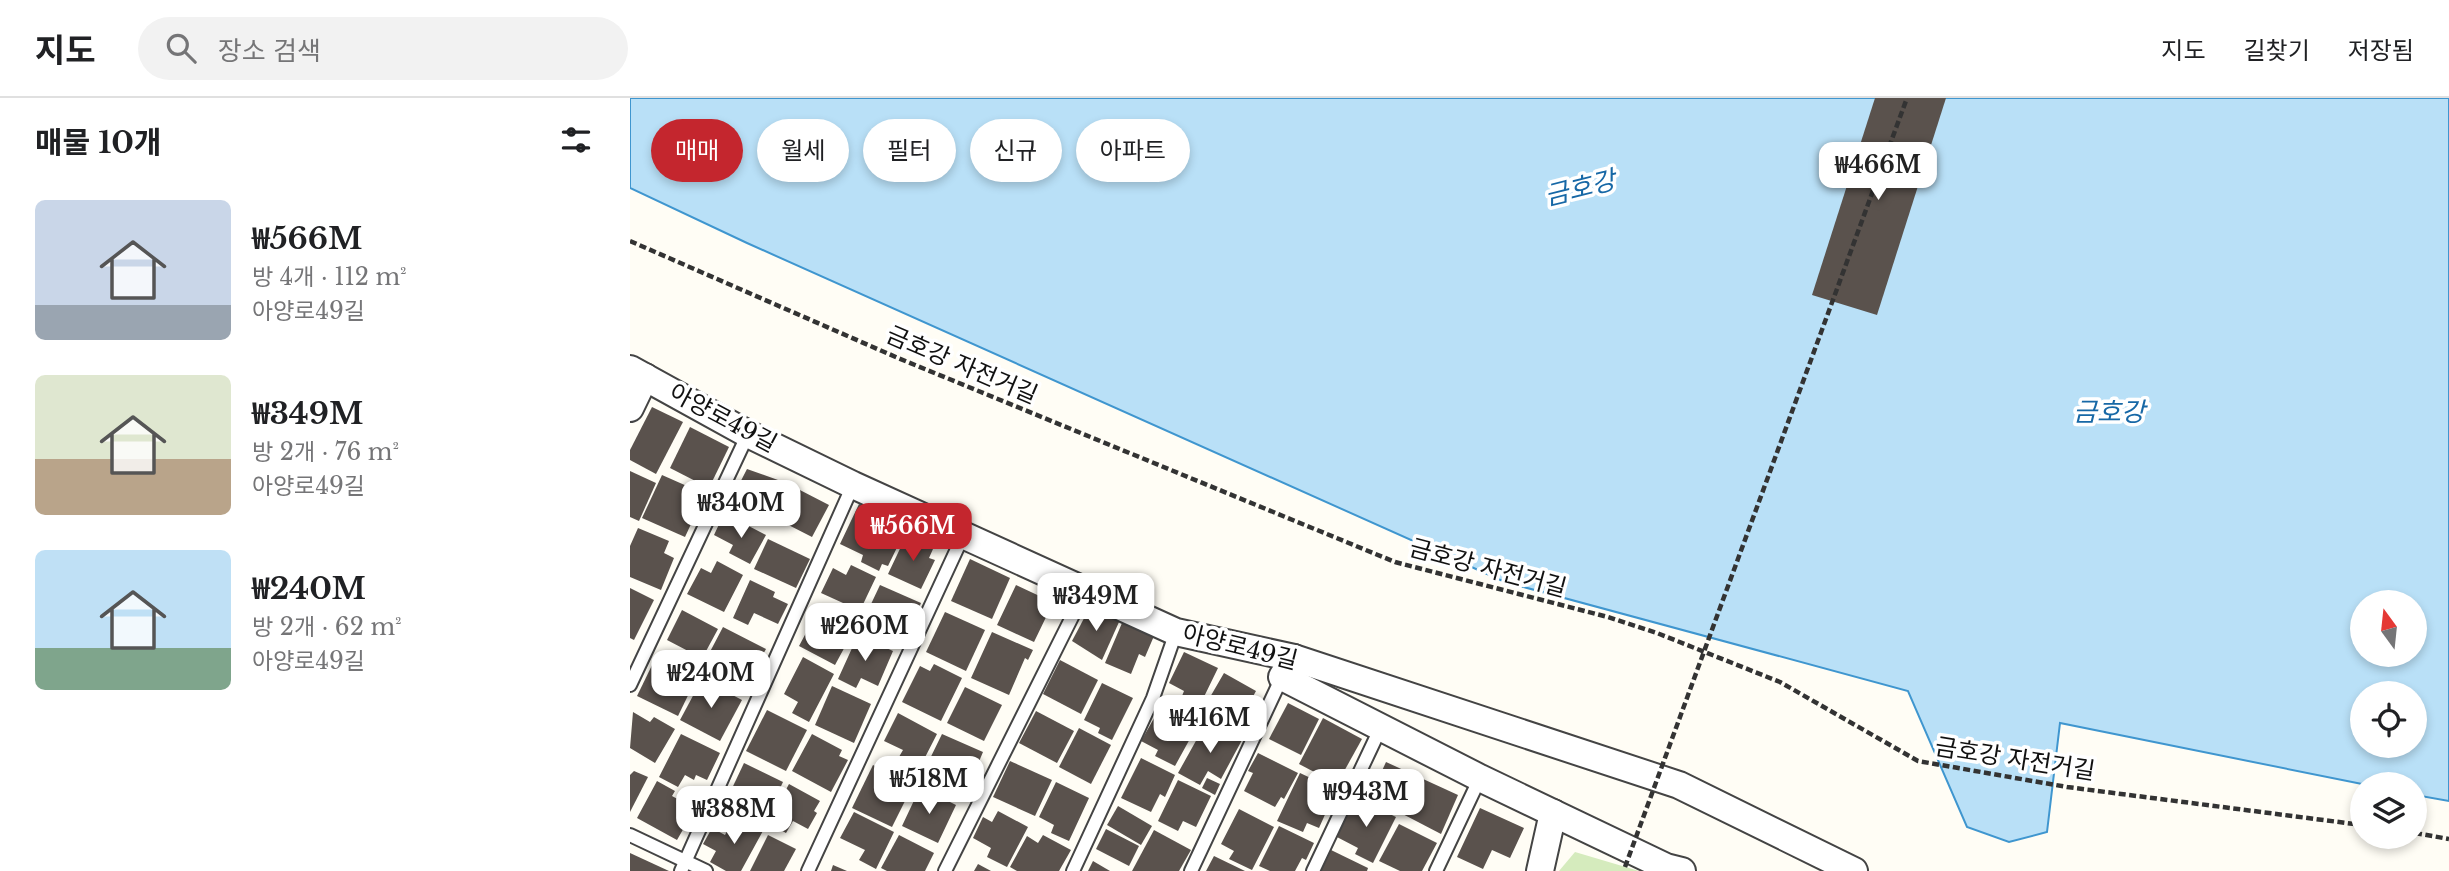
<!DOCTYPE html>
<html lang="ko">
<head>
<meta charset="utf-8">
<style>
	:root { --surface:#fff; --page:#f2f2f2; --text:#202124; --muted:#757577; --line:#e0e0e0; --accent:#c4262e }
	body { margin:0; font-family:"Libre Baskerville","Noto Sans KR",serif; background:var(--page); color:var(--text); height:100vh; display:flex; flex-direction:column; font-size:26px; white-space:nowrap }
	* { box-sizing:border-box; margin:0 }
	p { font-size:23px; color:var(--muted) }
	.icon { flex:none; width:38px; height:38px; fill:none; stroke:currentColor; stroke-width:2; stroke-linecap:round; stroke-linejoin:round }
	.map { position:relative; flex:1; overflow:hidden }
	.sheet { display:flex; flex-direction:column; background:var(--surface); width:630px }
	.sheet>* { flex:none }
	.hud { position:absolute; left:21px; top:21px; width:665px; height:63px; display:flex; gap:14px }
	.needle { width:46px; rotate:345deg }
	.tools { position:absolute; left:1720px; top:492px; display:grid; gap:14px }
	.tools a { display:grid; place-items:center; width:77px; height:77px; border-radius:50%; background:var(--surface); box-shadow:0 4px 10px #0003; font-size:35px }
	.price { position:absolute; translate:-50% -60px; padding:0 16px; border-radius:14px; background:#fff; color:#222; font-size:23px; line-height:46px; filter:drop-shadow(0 2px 4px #0008) }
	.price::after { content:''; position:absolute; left:50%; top:42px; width:21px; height:16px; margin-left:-10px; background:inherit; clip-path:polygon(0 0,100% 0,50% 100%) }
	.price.active { background:var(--accent); color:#fff }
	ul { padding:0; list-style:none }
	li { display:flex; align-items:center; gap:21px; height:175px; padding:0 35px }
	li span { display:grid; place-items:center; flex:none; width:196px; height:140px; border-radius:10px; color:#555 }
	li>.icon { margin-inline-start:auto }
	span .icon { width:84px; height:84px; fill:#fffc; stroke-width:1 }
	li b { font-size:30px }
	h2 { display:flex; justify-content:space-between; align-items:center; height:84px; padding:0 35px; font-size:30px }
	.chip { padding:0 24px; border-radius:32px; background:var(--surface); box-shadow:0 4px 10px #0003; font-size:24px; line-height:63px }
	.chip.active { background:var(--accent); color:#fff }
	header { display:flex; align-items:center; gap:42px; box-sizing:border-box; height:98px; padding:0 35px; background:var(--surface); border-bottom:2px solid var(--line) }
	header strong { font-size:33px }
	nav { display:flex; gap:38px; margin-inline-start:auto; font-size:24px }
	.search { width:490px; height:63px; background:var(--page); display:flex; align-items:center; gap:18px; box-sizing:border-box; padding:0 24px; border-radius:38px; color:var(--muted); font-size:26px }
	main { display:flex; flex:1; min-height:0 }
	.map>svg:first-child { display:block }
</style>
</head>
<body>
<header>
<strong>지도</strong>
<div class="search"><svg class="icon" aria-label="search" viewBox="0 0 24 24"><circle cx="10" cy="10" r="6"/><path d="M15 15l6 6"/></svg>장소 검색</div>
<nav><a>지도</a><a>길찾기</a><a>저장됨</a></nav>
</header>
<main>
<section class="sheet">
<h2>매물 10개<svg class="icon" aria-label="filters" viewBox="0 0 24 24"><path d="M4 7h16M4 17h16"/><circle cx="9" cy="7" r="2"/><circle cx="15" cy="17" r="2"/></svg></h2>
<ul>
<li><span style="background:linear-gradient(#c9d6e8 75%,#9aa5b1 0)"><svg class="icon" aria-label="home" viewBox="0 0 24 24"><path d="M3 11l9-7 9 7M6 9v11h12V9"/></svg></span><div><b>₩566M</b><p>방 4개 · 112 m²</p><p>아양로49길</p></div></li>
<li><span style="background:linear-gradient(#dfe7d0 60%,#b9a48a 0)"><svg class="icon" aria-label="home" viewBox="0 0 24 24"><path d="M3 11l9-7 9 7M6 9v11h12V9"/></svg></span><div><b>₩349M</b><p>방 2개 · 76 m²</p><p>아양로49길</p></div></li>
<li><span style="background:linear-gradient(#bfe0f5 70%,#7fa58c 0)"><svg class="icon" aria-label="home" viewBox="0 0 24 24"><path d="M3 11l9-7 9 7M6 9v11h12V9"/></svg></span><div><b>₩240M</b><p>방 2개 · 62 m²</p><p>아양로49길</p></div></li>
</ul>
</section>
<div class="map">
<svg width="1819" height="773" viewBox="0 0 1819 773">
	<rect width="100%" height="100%" fill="#fffdf5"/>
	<path fill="#d5ebbd" d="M945,754L1009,773H929Z"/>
	<path fill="#b9e0f7" stroke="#3f96cf" stroke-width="2" fill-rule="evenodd" d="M0,0H1819V703L1785,697V686H1732L1430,625L1417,734L1379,744L1337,729L1278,593L875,484L117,145L0,90ZM1732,504H1785V556H1732ZM1732,595H1785V648H1732Z"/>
	<g fill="#5a524d">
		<path d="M1245,0H1316L1247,217L1182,197Z"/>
		<path d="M22,309L53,324L26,376L0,362V352Z"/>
		<path d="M60,329L99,349L79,390L40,370Z"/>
		<path d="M117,371L148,382L130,416L117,409L113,416L98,408Z"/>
		<path d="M0,373L26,385L9,423L0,419Z"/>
		<path d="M32,377L75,396L55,439L12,420Z"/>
		<path d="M152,388L164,394L166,390L199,407L182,439L137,416Z"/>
		<path d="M229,406L277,429L258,468L252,466L249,473L231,464L233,457L210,446Z"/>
		<path d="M91,422L107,430L111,424L136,437L120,466L99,455L103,447L84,437Z"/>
		<path d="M8,430L39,443L34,455L44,460L31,492L0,479V448Z"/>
		<path d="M276,438L303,451L299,460L305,462L291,491L258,476Z"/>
		<path d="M138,441L180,461L166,490L124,471Z"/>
		<path d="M340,461L380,480L362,521L321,503Z"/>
		<path d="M87,463L113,477L94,514L57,496L71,470L81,475Z"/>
		<path d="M221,467L246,479L227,519L210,511L213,505L191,495L203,470L216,477Z"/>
		<path d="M120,482L145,494L143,499L158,506L148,526L124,515L118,527L103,520Z"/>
		<path d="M250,487L291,505L275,542L233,523Z"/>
		<path d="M386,487L418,502L414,511L419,513L404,544L367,527Z"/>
		<path d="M0,490L24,502L4,542L0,540Z"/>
		<path d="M460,509L489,524L472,562L442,543Z"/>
		<path d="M52,512L88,531L68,568L56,562L60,554L37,542Z"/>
		<path d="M315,514L355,532L336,573L296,554Z"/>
		<path d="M200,517L225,530L205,567L169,548L184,520L195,526Z"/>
		<path d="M492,525L524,538L515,559L509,556L501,576L475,565Z"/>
		<path d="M93,529L136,551L119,582L99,572L95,581L72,569Z"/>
		<path d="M362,534L403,552L398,562L395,560L379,597L341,580Z"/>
		<path d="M228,537L263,553L248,588L231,580L226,590L208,581Z"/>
		<path d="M554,554L588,570L570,607L552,598L554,593L539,585Z"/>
		<path d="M26,559L67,579L48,618L7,598Z"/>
		<path d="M173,559L204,576L179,624L162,615L168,604L154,596Z"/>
		<path d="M430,562L468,582L451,616L413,596Z"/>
		<path d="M304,566L332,580L311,623L272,604L290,568L300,573Z"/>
		<path d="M594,575L626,593L614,615L623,621L614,637L572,613Z"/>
		<path d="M72,581L112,602L90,643L50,622Z"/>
		<path d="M472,585L503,600L482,642L468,635L470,630L454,622Z"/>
		<path d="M202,588L241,606L224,645L185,627Z"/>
		<path d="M335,589L372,607L354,643L317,625Z"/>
		<path d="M658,605L689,621L671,657L639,641Z"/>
		<path d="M531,608L567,628L545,668L525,658L528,652L511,643Z"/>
		<path d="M137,612L177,632L156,673L116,653Z"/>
		<path d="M406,613L444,633L427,665L389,645Z"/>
		<path d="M3,614L20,624L24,619L45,631L25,665L0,650Z"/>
		<path d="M268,615L307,636L287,675L266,664L273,652L254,643Z"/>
		<path d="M693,620L732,641L707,686L669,666Z"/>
		<path d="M573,621L585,626L581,634L569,628Z"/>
		<path d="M587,629L612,642L591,681L578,673L570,687L548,675L572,632L582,637Z"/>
		<path d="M449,630L481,647L461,686L429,669Z"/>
		<path d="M51,636L90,655L77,682L66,677L64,682L55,677L48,689L29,679Z"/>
		<path d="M182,636L212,652L209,658L218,662L201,694L162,673Z"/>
		<path d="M312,636L353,654L340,685L322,676L315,690L291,679Z"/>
		<path d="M628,655L668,675L654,701L651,699L645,709L614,693L623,675L618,673Z"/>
		<path d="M511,660L545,677L535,699L530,696L521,714L491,700Z"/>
		<path d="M380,663L422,682L405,718L363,699Z"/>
		<path d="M756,664L828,697L811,736L740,699Z"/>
		<path d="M114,665L153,684L135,722L96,703Z"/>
		<path d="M243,667L283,687L262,729L222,710Z"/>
		<path d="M4,673L18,679L0,714V677Z"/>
		<path d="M670,675L706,692L689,730L677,725L673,734L647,723Z"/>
		<path d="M577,680L590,686L585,697L572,690Z"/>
		<path d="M548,682L581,698L566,729L553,723L548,733L528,723Z"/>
		<path d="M27,683L45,693L42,698L53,704L47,715L59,721L47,742L7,720Z"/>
		<path d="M426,684L459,700L439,743L421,735L424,727L409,719Z"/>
		<path d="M159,686L190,703L184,713L187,715L178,731L163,723L156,735L138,725Z"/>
		<path d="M296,692L326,707L308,745L272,728L288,694L294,696Z"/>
		<path d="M725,699L766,719L743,765L725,756L728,750L705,738Z"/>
		<path d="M488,708L522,728L511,747L477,727Z"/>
		<path d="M850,710L894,730L880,760L862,752L853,771L827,759Z"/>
		<path d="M609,711L644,729L622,772L599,761L604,753L591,746Z"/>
		<path d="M368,713L398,729L377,769L357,759L361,750L343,740L353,719L362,724Z"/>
		<path d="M224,714L264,734L246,771L229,762L235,752L210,740Z"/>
		<path d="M113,720L134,731L111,773H96L80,764L86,753L73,746L82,730L95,737L98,731L105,735Z"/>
		<path d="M769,726L807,745L792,773H770L749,763Z"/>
		<path d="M649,728L684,745L676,762L672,760L665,773H640L629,768Z"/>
		<path d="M476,731L509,748L499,768L466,751Z"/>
		<path d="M524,732L561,752L549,773H502Z"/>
		<path d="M138,737L166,751L154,773H120Z"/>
		<path d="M269,737L304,755L295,773H257L251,770Z"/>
		<path d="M413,737L441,752L429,773H387L380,769L397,738L408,745Z"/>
		<path d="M701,752L738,770L737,773H691Z"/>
		<path d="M0,755L39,773H0Z"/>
		<path d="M584,758L615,773H576Z"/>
		<path d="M463,763L480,773H458Z"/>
		<path d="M348,766L361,773H344Z"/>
		<path d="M203,767L217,773H201Z"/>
	</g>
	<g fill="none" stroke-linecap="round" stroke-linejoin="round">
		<g stroke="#444" stroke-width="16">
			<g id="service">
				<path d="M0,587L118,336"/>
				<path d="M0,737L76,773"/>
				<path d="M51,773L223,387"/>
				<path d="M178,773L333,438"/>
				<path d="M315,773L455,493"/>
				<path d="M443,773L523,600L546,534"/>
				<path d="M561,773L652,579"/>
				<path d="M683,773L751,629"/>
				<path d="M806,773L850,680"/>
			</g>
		</g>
		<g stroke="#444" stroke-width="30">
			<g id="minor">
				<path d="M0,271L118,336L223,387L546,534L664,560L1049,687L1224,773"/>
				<path d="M0,310L15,279"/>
				<path d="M664,560L652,579L850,680L1036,769L1052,773"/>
				<path d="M910,773L923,715"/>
			</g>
		</g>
		<g stroke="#333" stroke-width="4.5" stroke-dasharray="7 3.5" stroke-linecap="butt">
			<path d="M0,143L268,260L765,464L978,519L1027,535L1150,584L1288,663L1437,689L1732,727"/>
			<path d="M1785,735L1819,741"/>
		</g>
		<use href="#service" stroke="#fff" stroke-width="12"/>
		<use href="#minor" stroke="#fff" stroke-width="26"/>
		<path stroke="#333" stroke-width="4.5" stroke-dasharray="7 3.5" stroke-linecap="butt" d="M995,769L1277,0"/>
	</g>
	<g text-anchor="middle" stroke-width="7" stroke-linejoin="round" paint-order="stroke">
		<g font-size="24" fill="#111" stroke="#fff">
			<text transform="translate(332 267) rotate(23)" y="8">금호강 자전거길</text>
			<text transform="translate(93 320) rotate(28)" y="8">아양로49길</text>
			<text transform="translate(858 470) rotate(15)" y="8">금호강 자전거길</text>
			<text transform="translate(610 549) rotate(14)" y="8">아양로49길</text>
			<text transform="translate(1385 661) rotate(9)" y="8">금호강 자전거길</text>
		</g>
		<g font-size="26" font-style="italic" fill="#1768a6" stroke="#fff">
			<text transform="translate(950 90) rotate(-14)" y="9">금호강</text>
			<text x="1479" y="323">금호강</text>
		</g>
	</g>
</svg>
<div class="tools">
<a><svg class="needle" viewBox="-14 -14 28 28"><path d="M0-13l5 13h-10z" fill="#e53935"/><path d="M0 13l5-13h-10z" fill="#757577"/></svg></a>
<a><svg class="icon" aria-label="locate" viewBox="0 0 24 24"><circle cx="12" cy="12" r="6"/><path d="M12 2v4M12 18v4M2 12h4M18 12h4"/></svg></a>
<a><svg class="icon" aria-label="layers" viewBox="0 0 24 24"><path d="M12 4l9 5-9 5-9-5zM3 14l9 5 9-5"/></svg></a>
</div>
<b class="price" style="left:1248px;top:104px">₩466M</b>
<b class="price" style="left:111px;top:442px">₩340M</b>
<b class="price active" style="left:283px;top:465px">₩566M</b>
<b class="price" style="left:466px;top:535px">₩349M</b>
<b class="price" style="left:235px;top:565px">₩260M</b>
<b class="price" style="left:81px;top:612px">₩240M</b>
<b class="price" style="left:580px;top:657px">₩416M</b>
<b class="price" style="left:299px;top:718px">₩518M</b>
<b class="price" style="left:736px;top:731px">₩943M</b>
<b class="price" style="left:104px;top:748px">₩388M</b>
<div class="hud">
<a class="chip active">매매</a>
<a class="chip">월세</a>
<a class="chip">필터</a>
<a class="chip">신규</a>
<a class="chip">아파트</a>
</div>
</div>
</main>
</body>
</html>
